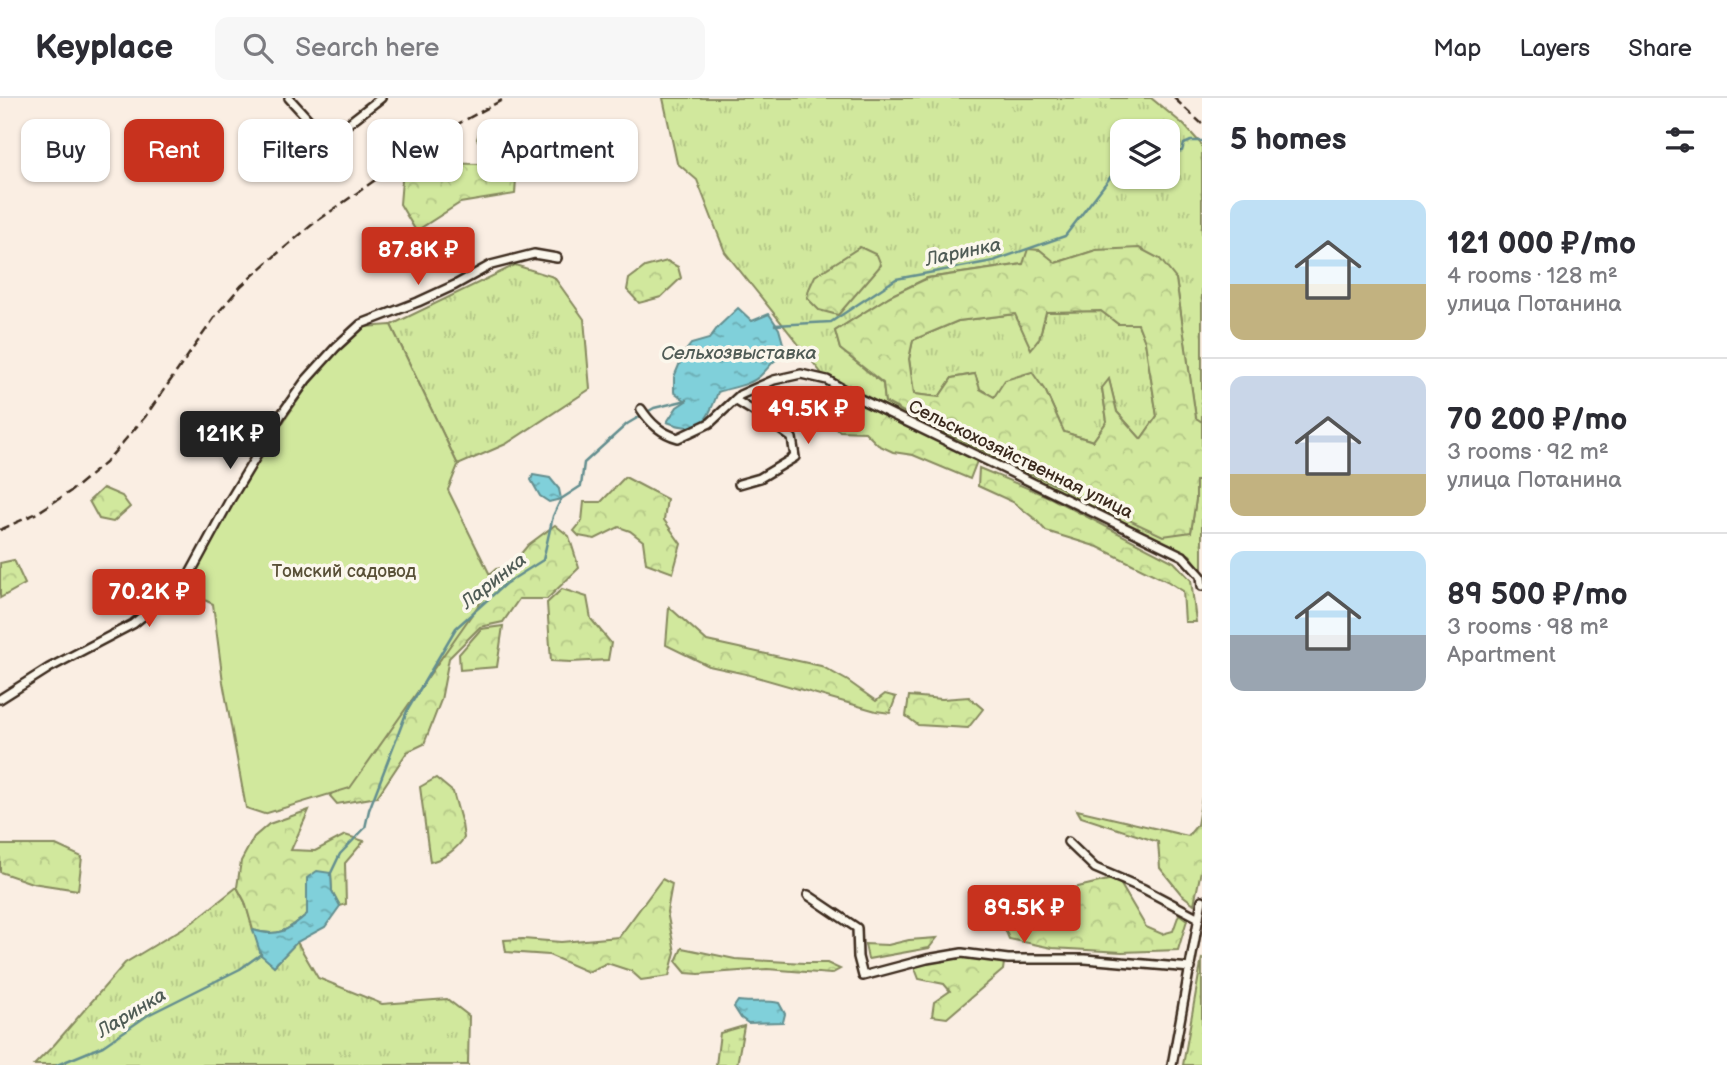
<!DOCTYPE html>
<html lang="en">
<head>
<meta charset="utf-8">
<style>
	:root { --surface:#fff; --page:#f7f7f7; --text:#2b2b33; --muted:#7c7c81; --line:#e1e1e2; --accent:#c8321e }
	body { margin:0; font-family:"Balsamiq Sans",sans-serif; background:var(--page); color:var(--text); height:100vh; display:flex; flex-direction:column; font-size:26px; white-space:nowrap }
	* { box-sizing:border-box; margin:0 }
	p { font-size:23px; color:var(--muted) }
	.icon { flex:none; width:38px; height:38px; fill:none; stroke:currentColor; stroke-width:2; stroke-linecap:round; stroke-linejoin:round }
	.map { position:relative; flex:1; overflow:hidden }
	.panel { display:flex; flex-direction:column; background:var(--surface); width:525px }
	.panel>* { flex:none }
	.hud { position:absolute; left:21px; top:21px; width:665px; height:63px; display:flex; gap:14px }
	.controls { position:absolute; left:1110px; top:21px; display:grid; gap:14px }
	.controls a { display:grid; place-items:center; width:70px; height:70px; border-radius:14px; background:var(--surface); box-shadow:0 2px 5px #0004; font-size:35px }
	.price { position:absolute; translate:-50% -60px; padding:0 16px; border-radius:7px; background:var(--accent); color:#fff; font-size:23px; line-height:46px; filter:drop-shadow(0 2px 4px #0008) }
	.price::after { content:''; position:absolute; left:50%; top:42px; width:21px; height:16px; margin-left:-10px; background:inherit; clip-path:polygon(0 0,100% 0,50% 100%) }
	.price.active { background:#222; color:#fff }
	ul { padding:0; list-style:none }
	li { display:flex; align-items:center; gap:21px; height:175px; padding:0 28px }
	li+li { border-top:2px solid var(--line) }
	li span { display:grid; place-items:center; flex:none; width:196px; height:140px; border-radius:14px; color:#555 }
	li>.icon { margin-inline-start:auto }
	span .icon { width:84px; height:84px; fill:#fffc; stroke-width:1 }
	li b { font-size:30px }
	h2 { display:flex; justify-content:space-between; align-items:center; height:84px; padding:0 28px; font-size:30px }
	.pill { padding:0 24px; border-radius:14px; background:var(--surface); box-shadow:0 2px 5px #0004; font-size:24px; line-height:63px }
	.pill.active { background:var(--accent); color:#fff }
	header { display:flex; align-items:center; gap:42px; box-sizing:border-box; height:98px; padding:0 35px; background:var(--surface); border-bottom:2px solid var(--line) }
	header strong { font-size:33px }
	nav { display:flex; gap:38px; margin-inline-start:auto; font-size:24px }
	.search { width:490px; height:63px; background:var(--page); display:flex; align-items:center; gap:18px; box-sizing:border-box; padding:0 24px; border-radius:14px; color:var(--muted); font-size:26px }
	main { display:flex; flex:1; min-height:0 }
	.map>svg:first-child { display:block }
</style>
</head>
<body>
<header>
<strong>Keyplace</strong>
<div class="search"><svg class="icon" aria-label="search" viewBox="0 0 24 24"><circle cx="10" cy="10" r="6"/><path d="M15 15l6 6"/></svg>Search here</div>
<nav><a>Map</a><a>Layers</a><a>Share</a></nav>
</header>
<main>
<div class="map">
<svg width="1202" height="967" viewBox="0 0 1202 967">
	<defs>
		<pattern id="grass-tufts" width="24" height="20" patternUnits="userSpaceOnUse" patternTransform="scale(1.75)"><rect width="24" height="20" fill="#d1e89d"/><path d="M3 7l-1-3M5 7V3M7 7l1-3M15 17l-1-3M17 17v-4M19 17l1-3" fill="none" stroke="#b4c787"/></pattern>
		<pattern id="forest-crowns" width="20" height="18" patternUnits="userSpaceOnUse" patternTransform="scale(1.75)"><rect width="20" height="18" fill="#d1e89d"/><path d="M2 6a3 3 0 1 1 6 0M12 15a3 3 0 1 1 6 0" fill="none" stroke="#b4c787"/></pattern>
		<pattern id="wetland-marsh" width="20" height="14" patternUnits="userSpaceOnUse" patternTransform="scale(1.75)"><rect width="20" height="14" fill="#d1e89d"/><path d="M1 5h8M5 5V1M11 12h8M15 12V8" fill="none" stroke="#b4c787"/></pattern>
		<pattern id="water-ripples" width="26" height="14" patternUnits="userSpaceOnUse" patternTransform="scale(1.75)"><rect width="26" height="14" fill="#80d0da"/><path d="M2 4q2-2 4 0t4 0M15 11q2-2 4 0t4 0" fill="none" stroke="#6aa9b0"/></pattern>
	</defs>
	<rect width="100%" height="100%" fill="#faeee3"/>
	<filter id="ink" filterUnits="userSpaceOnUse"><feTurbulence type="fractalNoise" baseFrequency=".0143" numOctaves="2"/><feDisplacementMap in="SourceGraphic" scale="14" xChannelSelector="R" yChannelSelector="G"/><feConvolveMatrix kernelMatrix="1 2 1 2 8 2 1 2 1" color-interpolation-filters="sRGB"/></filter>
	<g filter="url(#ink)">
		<g fill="url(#grass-tufts)" stroke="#86895e" stroke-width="2" fill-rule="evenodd">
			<path d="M663,0H1151L1184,27L1202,47V324L1196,321L1176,181L1096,152L1055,165L1040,152L1023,166L927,180L890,198L835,233L840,251L883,286L885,304L928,327L1037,377L1191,434L1196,401V382L1202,383V473L1190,457L823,277L725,154L697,82L677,65ZM1122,33H1167V79H1122Z"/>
			<path d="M515,167L554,179L584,221L590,291L506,346L458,367L391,227Z"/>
			<path d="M1101,213L1118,226H1138L1145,243L1157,318L1141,341L1117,314L1109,282L1102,291L1107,323L1093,343L1064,334L1046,294L994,299L980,291L975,276L952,280L939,299L914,296L909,261L913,242L958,223L1016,216L1039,241L1046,214Z"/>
			<path d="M237,789L245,804L261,856L274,868L297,844L318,880L382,906L447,901L469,918L468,967H34L54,947L125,865L193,824Z"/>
			<path d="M1202,860V967H1183Z"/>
		</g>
		<g fill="url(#forest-crowns)" stroke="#86895e" stroke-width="2" fill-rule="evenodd">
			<path d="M482,26L516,33L517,66L515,96L460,105L416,133L400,106L402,82L426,65L481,66L490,60L477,41Z"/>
			<path d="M860,149L877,157L881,167L838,217L819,212L807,200L809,191L815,178Z"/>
			<path d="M1139,150L1160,161L1176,181L1196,320L1202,324V383H1196V401L1191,434L1163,438L928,327L885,304L883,285L840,251L835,233L890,198L928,180L1023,166L1028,151L1040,152L1056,165L1096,152ZM1101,213L1118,226H1138L1145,244L1157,318L1141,341L1117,314L1109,281L1102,290L1107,323L1093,343L1064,334L1046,294L1032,274L1005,282L994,299L980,291L975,276L952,280L939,299L914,296L909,261L913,242L958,223L1015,216L1031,251L1039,241L1046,214Z"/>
			<path d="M667,163L678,169L681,180L661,199L639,205L627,192L629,181L645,169Z"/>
			<path d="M827,292L840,296L894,321L977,363L970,381L913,357L893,354L878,347L865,334L840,333L819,320L807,301Z"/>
			<path d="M979,370L1049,399L1174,464L1191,482L1196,524H1185L1183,493L1167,483L1098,449L1046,433L1035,421L1013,404L978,388Z"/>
			<path d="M625,379L667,401L664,422L681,446L673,475L646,465L643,443L630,433L619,429L595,441L579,438L574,433L582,423L584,404H601Z"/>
			<path d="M103,390L122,398L130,409L113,424L99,421L89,403Z"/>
			<path d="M555,427L569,438L579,470L547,501H519L503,524L480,529L449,560L441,602L424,646L407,654L377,699L337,706L330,698L359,659L472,492L496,471L510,469L528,447Z"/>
			<path d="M14,462L25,486L0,500V465Z"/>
			<path d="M562,491L587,499L591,521L611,545L608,562L571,564L551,563L547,505Z"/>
			<path d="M669,509L707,543L821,568L848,583L876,603L885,596L896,599L890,615L876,613L746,576L709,568L666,547Z"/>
			<path d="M503,528L497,569L460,572L459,556L481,531Z"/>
			<path d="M909,598L942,601L969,599L983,611L968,630L918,627L906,618Z"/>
			<path d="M436,680L453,694L462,726L464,740C456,752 443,761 430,764L420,689Z"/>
			<path d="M1202,699V768L1194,806L1181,796L1160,770L1158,744L1081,719L1077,712L1188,738L1197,727Z"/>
			<path d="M309,712L291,752L315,753L345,737L364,743L345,765L346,806L340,808L332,793L331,775L307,781V816C289,832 278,840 253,832L245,804L237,789L241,763L254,739L269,726Z"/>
			<path d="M0,747H56L82,759L78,792L32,785L0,774Z"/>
			<path d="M1117,780L1146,829L1162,836L1173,833L1179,816L1187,822L1178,852L1122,854L1052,850L1009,841L1000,819L1020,793L1065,792Z"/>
			<path d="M662,781L672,786L667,814L675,854L669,878L641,882L631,873L607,865L588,874L549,857L506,854L504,842L523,841L561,844L619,839Z"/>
			<path d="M937,840L929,850L868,861L865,846L888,847L909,842Z"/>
			<path d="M682,850L735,861L804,865H827L840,871L831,876L767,871L699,876L686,875L676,863Z"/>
			<path d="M972,858L1004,865L1003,872L947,920L932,918L934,904L950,893L944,886L919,881L914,868L951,860Z"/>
		</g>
		<path fill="url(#wetland-marsh)" stroke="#86895e" stroke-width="2" d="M744,928L737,967H716L720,935Z"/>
		<path fill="#d1e89d" stroke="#86895e" stroke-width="2" d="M391,227L458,367L448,392L494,485L350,690L264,716L246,710L223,584L213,506L190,495V481L258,361L316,276L338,251L363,229Z"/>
		<g fill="url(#water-ripples)" stroke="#648e8f" stroke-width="2">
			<path d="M738,210L752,223L769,216L779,231L786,256C771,263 771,268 760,278C749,288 732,289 718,294C707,324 701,337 667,324L677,309L686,303L674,294V279L684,255L691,246L709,241L718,229Z"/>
			<path d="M533,377L550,380L559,391L561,401L549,404L540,398L531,382Z"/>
			<path d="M317,773L331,775L332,793L340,808L325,829L297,844L274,868L261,857L253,832C278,840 289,832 307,816V780Z"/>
			<path d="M738,903C752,905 765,902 779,905L785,916L783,924L748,925L741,920L734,909Z"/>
		</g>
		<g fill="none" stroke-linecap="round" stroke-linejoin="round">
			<g stroke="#648e8f" stroke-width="2.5">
				<path d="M1167,55L1182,53L1184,46L1191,43H1202"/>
				<path d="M775,227L831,224L896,181L993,163L1065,138L1122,64"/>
				<path d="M330,777L340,756L365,730L369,712L407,613L456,530L505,486L543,462L553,418L561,401L581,388L584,365L627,326L654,310L687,302"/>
				<path d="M57,967L103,948L148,917L240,871L261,856"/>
			</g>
			<g stroke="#3b2a1e" stroke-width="12">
				<g id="street">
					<path d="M289,0L327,42L381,0"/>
					<path d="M735,302L763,319L792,340L795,359L760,380L739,386"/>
					<path d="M641,311C651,326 661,335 678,340L710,325L740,297L774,282L801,276L827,282L858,300L1183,458L1201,478L1202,488"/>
					<path d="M0,601L49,570L133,526L186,483L230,402L281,317L306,282L336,249L361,226L418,204L455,187L491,167L534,156L557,160"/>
					<path d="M1068,744L1095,770L1144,791L1199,820"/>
					<path d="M808,797L857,830L858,859L863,878L927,861L962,855L1008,861H1085L1191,870"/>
					<path d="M1172,967L1202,802"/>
				</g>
			</g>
			<use href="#street" stroke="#fbf7ec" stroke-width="7"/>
			<g stroke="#3b2a1e" stroke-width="2.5" stroke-dasharray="10 5" stroke-linecap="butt">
				<path d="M1174,0L1202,26"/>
				<path d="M0,432L37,415L71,393L105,365L145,319L217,216L241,188L277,156L313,126L443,34L506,0"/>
			</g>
		</g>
	</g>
	<g text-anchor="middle" stroke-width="7" stroke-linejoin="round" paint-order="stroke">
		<g font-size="18" fill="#3b2a1e" stroke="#fbf7ec">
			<text transform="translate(1021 361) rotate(26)" y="6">Сельскохозяйственная улица</text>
		</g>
		<g font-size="18" fill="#595037" stroke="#fbf7ec">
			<text x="344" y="479">Томский садовод</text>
		</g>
		<g font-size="19" font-style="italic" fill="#505c56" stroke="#fbf7ec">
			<text transform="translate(963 153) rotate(-12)" y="7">Ларинка</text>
			<text x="739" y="261">Сельхозвыставка</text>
			<text transform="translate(493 482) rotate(-38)" y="7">Ларинка</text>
			<text transform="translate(131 914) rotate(-31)" y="7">Ларинка</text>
		</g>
	</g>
</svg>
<div class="controls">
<a><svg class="icon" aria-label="layers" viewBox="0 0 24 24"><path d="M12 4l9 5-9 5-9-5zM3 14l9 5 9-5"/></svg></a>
</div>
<b class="price" style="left:418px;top:189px">87.8K ₽</b>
<b class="price" style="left:808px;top:348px">49.5K ₽</b>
<b class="price active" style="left:230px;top:373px">121K ₽</b>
<b class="price" style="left:149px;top:531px">70.2K ₽</b>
<b class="price" style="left:1024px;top:847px">89.5K ₽</b>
<div class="hud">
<a class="pill">Buy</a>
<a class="pill active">Rent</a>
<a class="pill">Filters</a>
<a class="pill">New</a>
<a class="pill">Apartment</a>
</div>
</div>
<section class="panel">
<h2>5 homes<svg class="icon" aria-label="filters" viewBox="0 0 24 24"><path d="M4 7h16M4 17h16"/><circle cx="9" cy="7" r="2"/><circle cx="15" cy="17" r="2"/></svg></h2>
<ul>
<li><span style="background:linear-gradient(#bfe0f5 60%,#c2b280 0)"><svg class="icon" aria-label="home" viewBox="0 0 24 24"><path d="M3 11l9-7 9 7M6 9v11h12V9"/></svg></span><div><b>121 000 ₽/mo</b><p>4 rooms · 128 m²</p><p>улица Потанина</p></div></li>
<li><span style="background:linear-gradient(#c9d6e8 70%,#c2b280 0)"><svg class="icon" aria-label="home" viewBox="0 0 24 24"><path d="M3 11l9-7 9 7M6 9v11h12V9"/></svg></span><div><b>70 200 ₽/mo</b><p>3 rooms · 92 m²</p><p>улица Потанина</p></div></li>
<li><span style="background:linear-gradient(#bfe0f5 60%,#9aa5b1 0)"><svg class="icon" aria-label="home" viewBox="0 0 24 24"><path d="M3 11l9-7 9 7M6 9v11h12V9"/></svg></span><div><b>89 500 ₽/mo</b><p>3 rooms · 98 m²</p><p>Apartment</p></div></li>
</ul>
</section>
</main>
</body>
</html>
